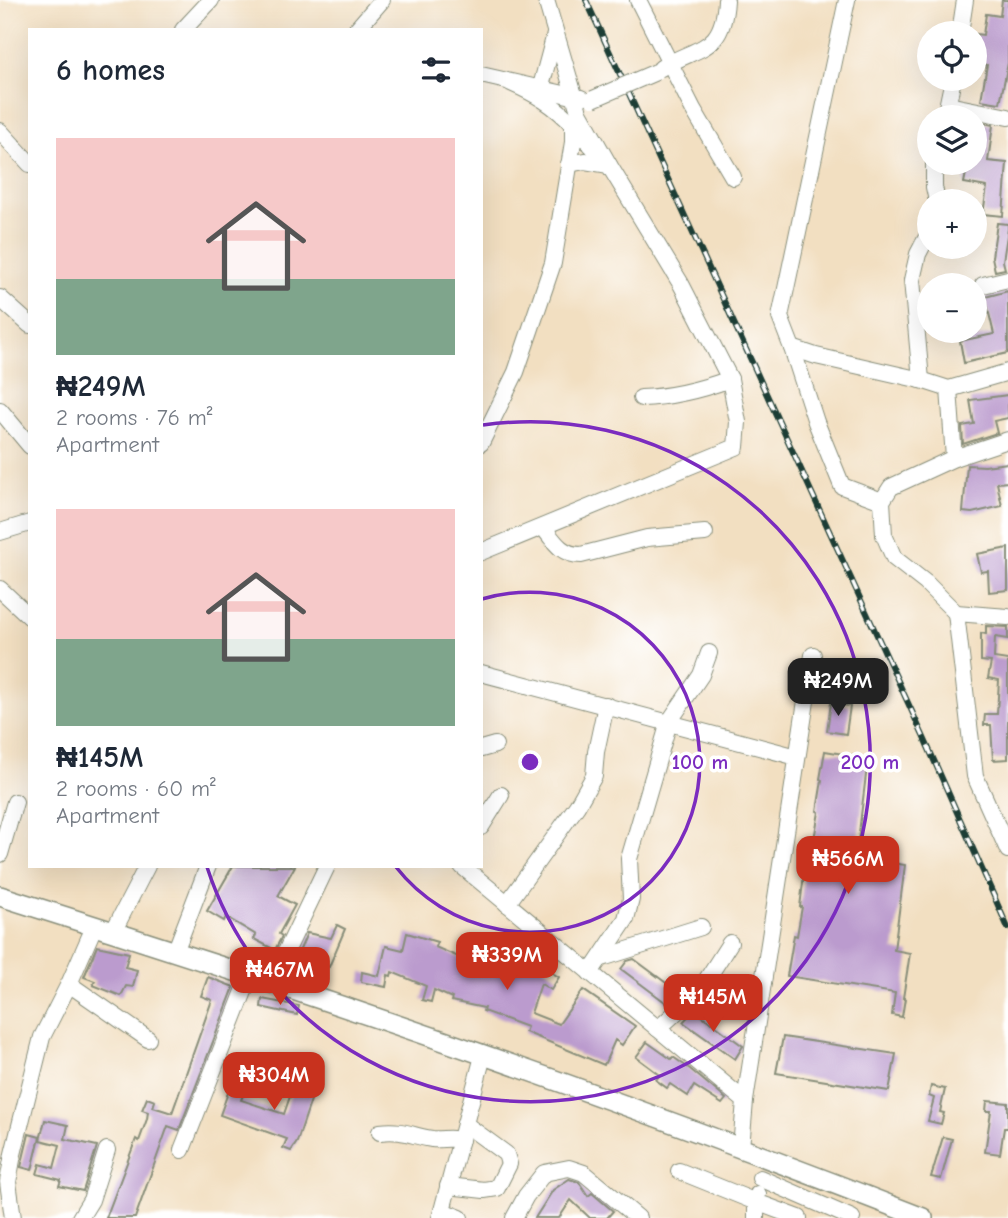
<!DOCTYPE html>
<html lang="en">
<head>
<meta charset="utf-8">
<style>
	:root { --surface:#fff; --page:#f2f2f3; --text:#1f2937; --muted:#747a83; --accent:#c8321e }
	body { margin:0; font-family:"Comic Neue",sans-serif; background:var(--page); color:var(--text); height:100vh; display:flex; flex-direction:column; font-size:26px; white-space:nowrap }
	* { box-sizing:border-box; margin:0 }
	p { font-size:23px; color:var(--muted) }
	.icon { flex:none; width:38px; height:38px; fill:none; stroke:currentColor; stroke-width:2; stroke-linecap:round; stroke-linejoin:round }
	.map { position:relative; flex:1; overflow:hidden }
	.sheet { position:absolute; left:28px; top:28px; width:455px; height:840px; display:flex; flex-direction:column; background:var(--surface); border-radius:0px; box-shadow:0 7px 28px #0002 }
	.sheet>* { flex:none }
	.fabs { position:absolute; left:917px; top:21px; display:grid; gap:14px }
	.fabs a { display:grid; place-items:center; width:70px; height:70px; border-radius:50%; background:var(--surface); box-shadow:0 7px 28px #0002; font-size:35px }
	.price { position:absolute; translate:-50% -60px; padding:0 16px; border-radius:14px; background:var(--accent); color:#fff; font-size:23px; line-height:46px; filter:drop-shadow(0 2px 4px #0008) }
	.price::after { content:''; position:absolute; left:50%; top:42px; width:21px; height:16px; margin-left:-10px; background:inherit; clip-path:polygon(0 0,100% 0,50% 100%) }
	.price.current { background:#222; color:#fff }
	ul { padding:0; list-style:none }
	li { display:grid; align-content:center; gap:14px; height:371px; padding:0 28px }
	li span { display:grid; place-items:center; height:217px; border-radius:0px; color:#555 }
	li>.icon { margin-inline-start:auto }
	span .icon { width:126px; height:126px; fill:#fffc; stroke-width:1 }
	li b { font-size:30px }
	h2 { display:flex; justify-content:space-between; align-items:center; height:84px; padding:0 28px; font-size:30px }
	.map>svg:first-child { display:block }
</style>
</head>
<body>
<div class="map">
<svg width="1008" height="1218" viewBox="0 0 1008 1218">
	<rect width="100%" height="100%" fill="#fff"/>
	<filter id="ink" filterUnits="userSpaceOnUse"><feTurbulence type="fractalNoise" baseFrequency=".0143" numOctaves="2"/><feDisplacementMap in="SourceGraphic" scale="14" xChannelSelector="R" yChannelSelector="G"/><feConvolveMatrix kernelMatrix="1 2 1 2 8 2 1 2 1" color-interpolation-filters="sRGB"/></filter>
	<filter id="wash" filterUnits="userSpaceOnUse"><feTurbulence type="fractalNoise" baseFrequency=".00686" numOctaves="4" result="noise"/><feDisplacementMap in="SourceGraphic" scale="28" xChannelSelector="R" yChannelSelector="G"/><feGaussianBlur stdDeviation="1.57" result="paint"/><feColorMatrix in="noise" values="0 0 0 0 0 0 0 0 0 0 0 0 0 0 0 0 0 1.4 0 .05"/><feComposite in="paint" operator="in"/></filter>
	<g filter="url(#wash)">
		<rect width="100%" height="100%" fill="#f2dfc1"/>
		<g id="blocks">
			<g fill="#bb9bce">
				<path d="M1002,0H1008V63L1000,103L981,100L987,65L975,63V34L983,35L986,14L1000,16Z"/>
				<path d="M975,121L993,125L988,161L1007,163L1003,216L983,214L987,187L964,183L968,163H975Z"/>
				<path d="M997,223L1008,224V229L1003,261L1005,269L995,271L992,257Z"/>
				<path d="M1008,291V353L964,363L960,341L994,334L985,297Z"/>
				<path d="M1008,395V418L994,421L997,433L963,444L962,426L974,424L970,400Z"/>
				<path d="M1008,463V482L997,483L1002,506L972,513L963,512L967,465L985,466Z"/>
				<path d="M1008,548V590L989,592L988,571L981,572L977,554Z"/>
				<path d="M986,626L1008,627V639L995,637L994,658L1008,660V759L993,760L991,725H984L985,714H997L999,680L988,678L991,662L981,661V633L986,634Z"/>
				<path d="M831,703L850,706L846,734L827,731Z"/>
				<path d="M825,751L868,758L856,857L905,865L894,950L910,953L903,998H905L902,1017L892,1015L895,993L787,976L794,935L797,936L802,907H800L807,850H812L819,812L817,811L822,780L820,779Z"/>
				<path d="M233,866H295L278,896L295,905L279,934L282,936L275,950L254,939L256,935L226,917L224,921L207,911Z"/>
				<path d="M337,925L345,929L329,967L321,964L323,958L299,952L307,933L331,938Z"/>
				<path d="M407,933L437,942L435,947L463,959L465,953L493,964L497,951L504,953L509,933L527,938V940L549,952L542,967L559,977L551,990L541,984L531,1013L559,1024L583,990L635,1026L622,1045L615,1040L604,1065L525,1032L527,1027L483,1011L484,1008L451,1001L452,998L434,990L431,1002L422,1000L426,986L392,972L391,976L388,975L386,987L361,982L362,972L379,976L386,946L403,950Z"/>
				<path d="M97,946L129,953L125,967L137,970L133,987L126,986L121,996L93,985L95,981L84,977Z"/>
				<path d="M634,959L681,994L669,1005L621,969L627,961Z"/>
				<path d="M208,977L234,987L179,1130L168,1126L135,1218H106L136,1139L139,1141L147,1119L148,1112L142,1110L147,1098L155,1101L153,1107L172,1113L212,1000L201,996Z"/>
				<path d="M262,999L299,1006L297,1015L261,1007Z"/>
				<path d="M694,1010L743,1046L735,1059L683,1022Z"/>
				<path d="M783,1037L896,1054L889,1091L776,1073Z"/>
				<path d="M647,1042L671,1059L673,1057L690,1069L726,1099L722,1104L694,1086L688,1096L670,1084L667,1088L656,1080L660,1075L636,1057Z"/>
				<path d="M297,1076L317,1082L297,1142L291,1151L283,1148L287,1139L220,1115L230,1087L244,1093L241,1100L284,1114Z"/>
				<path d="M931,1086L945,1089L940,1112L944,1113L941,1124L928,1121L934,1098L929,1096Z"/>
				<path d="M987,1101L1008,1103V1128H1004L1000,1154L985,1152L991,1111H986Z"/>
				<path d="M45,1120L68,1125L65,1139L97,1146L83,1191L59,1186L61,1180L37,1174L40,1164L54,1168L60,1145L40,1140Z"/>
				<path d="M29,1134L40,1137L32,1170L21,1167Z"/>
				<path d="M943,1137L952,1139L941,1179L931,1177Z"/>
				<path d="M569,1179L579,1182L588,1196L592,1193L613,1211L607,1218H590L571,1200L559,1218H535L553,1190Z"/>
			</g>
		</g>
	</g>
	<g filter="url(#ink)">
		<use href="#blocks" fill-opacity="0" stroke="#888e7a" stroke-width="2"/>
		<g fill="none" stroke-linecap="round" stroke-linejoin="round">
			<g stroke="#888e7a" stroke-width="18">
				<g id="minor">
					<path d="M546,0L579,112L609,165L573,125"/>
					<path d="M638,0L693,109L733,177"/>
					<path d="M847,0L780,317L792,348L816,422L842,486L882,501"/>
					<path d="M183,30L211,0"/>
					<path d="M356,30L382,0"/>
					<path d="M960,33L965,0"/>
					<path d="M661,68C699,45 723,53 726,0"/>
					<path d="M481,75L581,98"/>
					<path d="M540,90L555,34"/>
					<path d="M948,105L1008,117"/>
					<path d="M945,117L953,79"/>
					<path d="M0,131L30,164"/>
					<path d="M934,163V187L937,201"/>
					<path d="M983,285L1008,279"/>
					<path d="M0,298L30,325"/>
					<path d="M792,348L816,356L921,380L949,389L1008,372"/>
					<path d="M921,380L912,280L918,254L929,233"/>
					<path d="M949,389L954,458"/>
					<path d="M641,398C672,397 700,390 730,379"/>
					<path d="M0,410L30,446"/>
					<path d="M481,443L516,372L553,263L573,142V125C555,105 536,94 511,83"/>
					<path d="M543,527C554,541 561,555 581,555L647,538L705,533"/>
					<path d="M0,532L30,523"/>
					<path d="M481,552L736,447L738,422L730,379L681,284L609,165L585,161L569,164"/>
					<path d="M0,589L30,617"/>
					<path d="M956,613L926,583L894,558L884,535L882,501L891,487L954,458L1008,440"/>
					<path d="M1008,617L956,613L975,776L1008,850"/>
					<path d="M481,673L797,757"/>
					<path d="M481,749L495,745"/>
					<path d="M481,827L501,795"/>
					<path d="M0,854L15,802"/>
					<path d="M462,866L745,1101L741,1148"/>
					<path d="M507,904L577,806L594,776L596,752L606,705"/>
					<path d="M113,932L147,866"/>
					<path d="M175,952L208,866"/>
					<path d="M602,958L701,927"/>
					<path d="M590,973L626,919L631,899L629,859L669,722L701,675L709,653"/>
					<path d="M271,983L327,866"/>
					<path d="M69,984L148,1039"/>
					<path d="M658,1029L700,990L730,943"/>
					<path d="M745,1101L813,655"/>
					<path d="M380,1132C403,1129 412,1136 432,1139C442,1140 450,1137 461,1140"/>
					<path d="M182,1150L250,976"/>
					<path d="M679,1171L756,1202V1218"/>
					<path d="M760,1178L852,1218"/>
					<path d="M448,1186L484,1190L497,1188L509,1164L506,1154L465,1124"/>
					<path d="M758,1194L756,1202L799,1218"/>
					<path d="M442,1211L460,1218"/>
					<path d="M13,1218L8,1182L13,1154L42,1037L69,984L94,927"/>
					<path d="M80,1218L91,1200L107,1150"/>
					<path d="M440,1218L483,1056"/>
					<path d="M514,1218L526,1196L544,1173L569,1168L584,1173L638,1218"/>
				</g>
			</g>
			<g stroke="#888e7a" stroke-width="22">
				<path id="major" d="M0,896C91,925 181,953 272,983C491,1055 708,1134 923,1218"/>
			</g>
			<use href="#minor" stroke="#fff" stroke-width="16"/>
			<use href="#major" stroke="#fff" stroke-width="19"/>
			<g stroke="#1f3d34" stroke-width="6">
				<path id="rail" d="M586,0L925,740L1008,928"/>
			</g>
			<use href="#rail" stroke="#fff" stroke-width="3.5" stroke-dasharray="10" stroke-linecap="butt"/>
			<g stroke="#888e7a" stroke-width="18" stroke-linecap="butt">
				<path id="minor-bridge" d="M593,99L656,72"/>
			</g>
			<use href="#minor-bridge" stroke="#fff" stroke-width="16"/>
		</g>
	</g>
	<g fill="none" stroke="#7b2cbf" stroke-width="3.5">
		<path d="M482 599A170 170 0 1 1 396 867"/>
		<path d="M483 425A340 340 0 1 1 207 867"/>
	</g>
	<circle cx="530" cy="762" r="10" fill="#7b2cbf" stroke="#fff" stroke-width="3.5"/>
	<g font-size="21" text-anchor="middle" font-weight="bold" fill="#7b2cbf" stroke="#fff" stroke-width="7" stroke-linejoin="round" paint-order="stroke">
		<text x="700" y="769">100 m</text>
		<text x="870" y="769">200 m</text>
	</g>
</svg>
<div class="fabs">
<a><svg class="icon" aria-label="locate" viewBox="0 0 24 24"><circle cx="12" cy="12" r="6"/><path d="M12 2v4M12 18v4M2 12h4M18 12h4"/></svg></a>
<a><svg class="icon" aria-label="layers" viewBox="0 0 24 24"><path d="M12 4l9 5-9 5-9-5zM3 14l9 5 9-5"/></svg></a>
<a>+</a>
<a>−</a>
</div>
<b class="price current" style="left:838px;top:718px">₦249M</b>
<b class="price" style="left:848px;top:896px">₦566M</b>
<b class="price" style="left:507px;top:992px">₦339M</b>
<b class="price" style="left:280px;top:1007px">₦467M</b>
<b class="price" style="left:713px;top:1034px">₦145M</b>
<b class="price" style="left:274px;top:1112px">₦304M</b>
<section class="sheet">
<h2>6 homes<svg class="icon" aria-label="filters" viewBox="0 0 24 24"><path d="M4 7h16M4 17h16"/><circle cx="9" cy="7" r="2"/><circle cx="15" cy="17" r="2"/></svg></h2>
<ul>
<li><span style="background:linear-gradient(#f6c9c9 65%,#7fa58c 0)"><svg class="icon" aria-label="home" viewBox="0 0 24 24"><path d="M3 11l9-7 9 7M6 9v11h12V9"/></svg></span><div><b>₦249M</b><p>2 rooms · 76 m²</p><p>Apartment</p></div></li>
<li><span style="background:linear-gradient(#f6c9c9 60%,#7fa58c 0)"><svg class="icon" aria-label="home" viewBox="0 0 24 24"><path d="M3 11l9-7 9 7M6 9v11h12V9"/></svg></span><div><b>₦145M</b><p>2 rooms · 60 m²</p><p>Apartment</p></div></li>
</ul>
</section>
</div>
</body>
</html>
